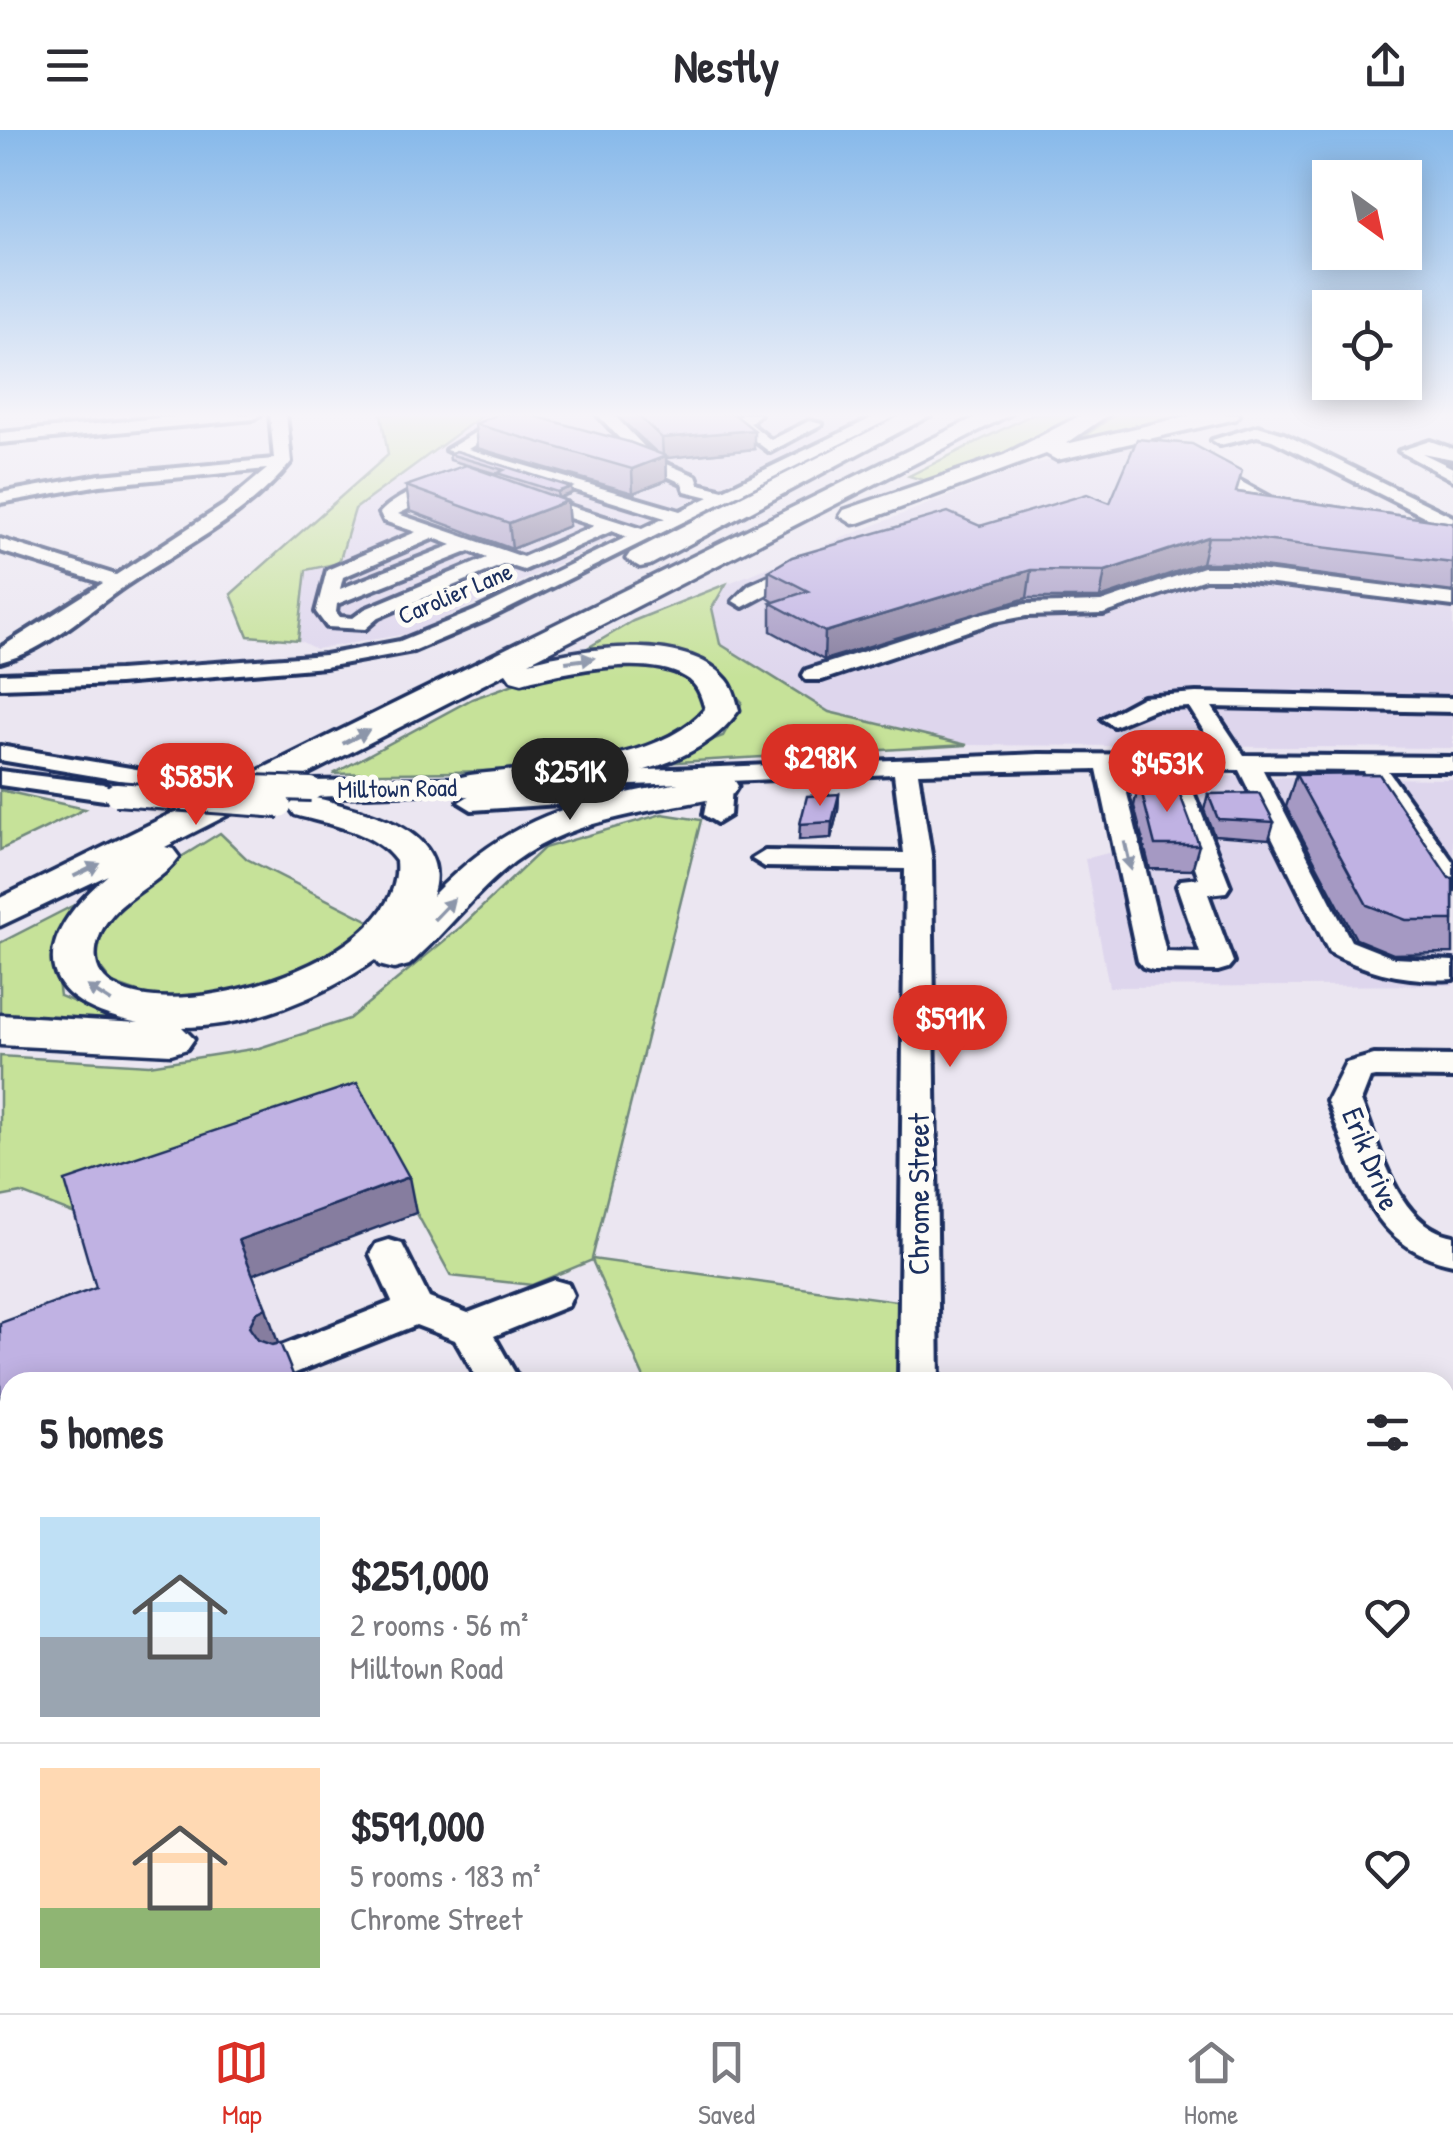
<!DOCTYPE html>
<html lang="en">
<head>
<meta charset="utf-8">
<style>
	:root { --surface:#fff; --page:#f7f7f7; --text:#2b2b33; --muted:#7c7c81; --line:#e1e1e2; --accent:#d93025 }
	body { margin:0; font-family:"Patrick Hand",sans-serif; background:var(--page); color:var(--text); height:100vh; display:flex; flex-direction:column; font-size:38px; white-space:nowrap }
	* { box-sizing:border-box; margin:0 }
	p { font-size:32px; color:var(--muted) }
	.icon { flex:none; width:55px; height:55px; fill:none; stroke:currentColor; stroke-width:2; stroke-linecap:round; stroke-linejoin:round }
	.map { position:relative; flex:1; overflow:hidden }
	.drawer { position:absolute; left:0px; top:1242px; width:1455px; height:642px; display:flex; flex-direction:column; background:var(--surface); border-radius:30px 30px 0 0; box-shadow:0 5px 25px #0003 }
	.drawer>* { flex:none }
	.needle { width:65px; rotate:147deg }
	.tools { position:absolute; left:1312px; top:30px; display:grid; gap:20px }
	.tools a { display:grid; place-items:center; width:110px; height:110px; border-radius:0px; background:var(--surface); box-shadow:0 5px 25px #0003; font-size:50px }
	.price { position:absolute; translate:-50% -85px; padding:0 22px; border-radius:35px; background:var(--accent); color:#fff; font-size:32px; line-height:65px; filter:drop-shadow(0 2px 5px #0008) }
	.price::after { content:''; position:absolute; left:50%; top:60px; width:30px; height:22px; margin-left:-15px; background:inherit; clip-path:polygon(0 0,100% 0,50% 100%) }
	.price.on { background:#222; color:#fff }
	ul { padding:0; list-style:none }
	li { display:flex; align-items:center; gap:30px; height:250px; padding:0 40px }
	li+li { border-top:2px solid var(--line) }
	li span { display:grid; place-items:center; flex:none; width:280px; height:200px; border-radius:0px; color:#555 }
	li>.icon { margin-inline-start:auto }
	span .icon { width:120px; height:120px; fill:#fffc; stroke-width:1 }
	li b { font-size:42px }
	h2 { display:flex; justify-content:space-between; align-items:center; height:120px; padding:0 40px; font-size:42px }
	header { display:flex; justify-content:space-between; align-items:center; height:130px; padding:0 40px; background:var(--surface); font-size:45px; font-weight:700 }
	.tabs { display:flex; justify-content:space-around; align-items:center; height:140px; border-top:2px solid var(--line); background:var(--surface); font-size:28px; color:var(--muted) }
	.tabs a { display:grid; justify-items:center; gap:5px }
	.tabs .on { color:var(--accent) }
	.map>svg:first-child { display:block }
</style>
</head>
<body>
<header><svg class="icon" aria-label="menu" viewBox="0 0 24 24"><path d="M4 6h16M4 12h16M4 18h16"/></svg>Nestly<svg class="icon" aria-label="share" viewBox="0 0 24 24"><path d="M12 15V3M7 8l5-5 5 5M5 13v7h14v-7"/></svg></header>
<div class="map">
<svg width="1453" height="1883" viewBox="0 0 1453 1883">
	<rect width="100%" height="100%" fill="#ebe6f1"/>
	<filter id="ink" filterUnits="userSpaceOnUse"><feTurbulence type="fractalNoise" baseFrequency=".01" numOctaves="2"/><feDisplacementMap in="SourceGraphic" scale="20" xChannelSelector="R" yChannelSelector="G"/><feConvolveMatrix kernelMatrix="1 2 1 2 8 2 1 2 1" color-interpolation-filters="sRGB"/></filter>
	<g filter="url(#ink)">
		<g fill="#ded6ed">
			<path d="M484,284H872L413,503L316,519L298,510L306,440L339,433L355,379Z"/>
			<path d="M1154,308L1206,331L1297,383L1453,407V618L967,615L829,582L719,514L712,478L726,454L1024,336Z"/>
			<path d="M1097,645L1453,649V855L1109,857L1085,729L1123,719Z"/>
		</g>
		<g fill="#c6e299" stroke="#70887c" stroke-width="2.5">
			<path d="M381,284H484L355,379L339,433L306,440L298,510L248,506L231,464L388,325Z"/>
			<path d="M1033,284H1080L1048,305L998,325L926,351L909,346Z"/>
			<path d="M1116,284H1214L1073,314Z"/>
			<path d="M726,454L712,478L720,514L829,582L967,615L644,634L723,606L742,572L707,535L579,523L633,491Z"/>
			<path d="M611,531C650,536 689,537 710,575C704,582 698,593 690,598C611,649 428,641 333,644L472,569L547,542Z"/>
			<path d="M0,660L85,679L0,720Z"/>
			<path d="M662,684L701,690L592,1129L904,1172L902,1252H640L644,1248L592,1130L532,1155L451,1146L365,988L80,1086L21,1063L0,1067V926L149,935L259,918L349,889L462,796L544,718Z"/>
			<path d="M220,703L247,729L375,794L314,837L238,866L163,871L112,853L91,826L105,789L152,745Z"/>
			<path d="M84,770L54,823L60,866L126,894L0,890V813Z"/>
			<path d="M663,1875H881V1883H662Z"/>
		</g>
		<g fill="none" stroke-linecap="round" stroke-linejoin="round">
			<g stroke="#1b2f5e" stroke-width="8">
				<g id="minor">
					<path d="M202,284H261L254,289L0,313V303Z"/>
					<path d="M270,284H286L291,332C248,386 181,418 125,456C87,482 46,521 0,532V518L103,453L0,421V409L116,445L224,375L267,339L100,355L0,373V363L100,345L274,329Z"/>
					<path d="M506,284H525L468,319L680,381L709,367L685,361L682,353L645,336L597,284H613L657,330L696,346L699,354L723,360L880,284H900L488,489L413,521L325,537L119,554L0,558V544L119,540L325,525L400,511L474,481L627,407L612,401L524,440L505,434L379,487L365,499L327,497L316,482L327,440L416,402L384,391L380,383C392,368 441,344 458,355L398,384L523,427L594,396L523,373V365H535L642,399L665,388L446,320ZM434,408L452,415L340,459L343,447ZM470,421L487,428L365,479L353,488L340,487L336,482L337,474Z"/>
					<path d="M742,284H760L750,293L771,310L809,291L822,294L770,322L735,296L732,293Z"/>
					<path d="M1258,296L1284,304L1453,387V397L1444,396L1272,310L1257,306L1220,315L1212,310Z"/>
					<path d="M1430,311L1453,319V329L1422,323L1453,338V350L1399,321Z"/>
					<path d="M1203,331L1297,382L1300,386L1291,391L1285,390L1197,340V332Z"/>
					<path d="M809,428L819,434L816,438L743,477L733,471L749,455Z"/>
					<path d="M1203,437H1233L1453,464V476L1233,449H1205L1103,484L1026,486L994,492L822,550H806L803,545L806,540L983,483L1026,474L1101,472Z"/>
					<path d="M1196,563L1453,568V582L1212,577L1244,625L1453,627V641H1388L1453,732V759L1443,757L1364,641L1263,640L1351,811L1394,828L1453,831V849C1409,852 1368,843 1329,822L1239,640L1184,639L1230,756L1226,762L1208,764L1233,832L1228,838L1218,841L1153,840L1143,837L1138,831L1097,639L918,643L932,731L939,1252H899L905,739L765,737L752,729L765,721L904,723L894,644L729,651L732,656L730,685L717,693L704,685L710,652L606,656L616,663L603,671L472,680L459,672L472,664L575,657L563,650L575,643L1039,624L1219,625L1189,577L1155,579L1114,596L1102,589L1143,567ZM1121,639H1160L1199,748L1181,750L1177,756L1200,823L1166,822Z"/>
					<path d="M0,616L148,641L160,648L148,655L0,630Z"/>
					<path d="M0,641L104,654L117,662L104,670L0,655Z"/>
					<path d="M496,648L505,650L508,655L505,660L311,667L298,659L311,651Z"/>
					<path d="M1374,925L1453,926V948L1375,947L1370,948L1361,971C1380,1017 1396,1095 1453,1106V1134C1367,1117 1356,1042 1327,971L1346,933Z"/>
					<path d="M389,1110L402,1114L429,1168L468,1183L554,1150L568,1154L573,1165L568,1176L494,1206L520,1252H479L455,1210L416,1195L285,1247L271,1242L265,1231L271,1220L392,1172L370,1124L376,1114Z"/>
					<path d="M1445,1454L1453,1456V1500L1445,1498Z"/>
					<path d="M0,1824L10,1828V1875H34L31,1883H0Z"/>
					<path d="M105,1875H183L179,1883H101Z"/>
					<path d="M515,1875H573L572,1883H514Z"/>
					<path d="M610,1875H707L711,1883H614Z"/>
					<rect x="878" y="1875" width="58" height="8"/>
				</g>
			</g>
			<g stroke="#1b2f5e" stroke-width="7">
				<g id="highway">
					<path d="M904,284H933L650,435L640,437L626,429L630,423Z"/>
					<path d="M982,284H1011L529,532C582,518 688,502 727,550C734,558 736,570 739,580C687,655 553,656 470,667L457,664L452,656L457,648L470,645C539,636 658,635 705,579C701,566 698,554 685,547C646,524 564,542 522,553L511,550L506,543L165,717L173,719L179,727C157,758 112,769 99,807C57,926 409,854 396,731C375,701 327,694 295,685L289,677L295,669C314,664 330,672 348,677C392,689 451,711 432,766C524,671 597,670 720,645L733,648L738,656L733,664C659,682 577,685 514,732C475,762 446,803 409,835L394,839L379,835L375,830C321,868 249,897 182,897L194,909L187,919L171,924L0,915V885L139,893C30,872 30,810 108,745L0,796V768Z"/>
					<path d="M1083,284H1109L1066,314L1197,284H1239L1236,289L1057,330L1046,324L862,392L853,394L840,386L844,380L1004,325Z"/>
				</g>
			</g>
			<use href="#minor" fill="#fdfcf7" fill-rule="evenodd"/>
			<use href="#highway" fill="#fdfcf7" fill-rule="evenodd"/>
			<g stroke="#1b2f5e" stroke-width="28" stroke-linecap="butt">
				<g id="minor-bridge">
					<path d="M251,657L311,659"/>
					<path d="M116,664L280,676"/>
				</g>
			</g>
			<use href="#minor-bridge" stroke="#fdfcf7" stroke-width="22"/>
		</g>
		<g fill="#a599c3" stroke="#1b2f5e" stroke-width="2.5">
			<path d="M615,284H734L754,319L666,328L667,350L633,363L477,318L475,294L656,322Z"/>
			<path d="M456,321L572,363L559,368L567,371L569,396L512,419L410,381L406,356L497,346V344L450,330L449,324Z"/>
			<path d="M1238,362L1453,393V462L1233,433H1202L1100,468H1027L824,530L771,501V473L774,472L768,468L769,441L980,396L1110,373Z"/>
			<path d="M1296,645L1449,748H1453V823L1393,824L1356,809L1286,677Z"/>
			<path d="M1139,652L1199,715L1192,740L1150,739L1134,676Z"/>
			<path d="M839,664L838,680L831,708L799,710L800,694Z"/>
			<path d="M1208,664L1274,692L1269,709L1214,705L1204,680Z"/>
		</g>
		<g fill="#867d9f" stroke="#1b2f5e" stroke-width="2.5">
			<path d="M754,300V319L666,328L667,350L633,363L632,339L663,327L662,308Z"/>
			<path d="M571,357L572,363L558,368L557,362Z"/>
			<path d="M567,371L569,396L512,419L509,393Z"/>
			<path d="M1208,407L1202,433L1100,468L1105,441Z"/>
			<path d="M1031,440L1027,468L824,530L825,502Z"/>
			<path d="M839,664L838,680L831,708L832,692Z"/>
			<path d="M409,1047L416,1083L251,1145L239,1110Z"/>
			<path d="M266,1178L278,1213L262,1233L249,1197L256,1183Z"/>
			<path d="M10,1408V1451L0,1455V1412Z"/>
		</g>
		<g fill="#c0b2e3" stroke="#1b2f5e" stroke-width="2.5">
			<path d="M498,284H527L629,312L666,326L632,339L475,294Z"/>
			<path d="M636,284H734L754,300L662,308Z"/>
			<path d="M1137,309L1192,314L1242,341L1236,362L1453,393V433L1239,407H1208L1105,441L1031,440L825,502L771,473L808,461L769,441L792,427L948,382L980,396L1087,364L1110,373Z"/>
			<path d="M456,321L571,357L557,362L497,343L504,340L449,324Z"/>
			<path d="M466,335L567,371L509,393L406,356Z"/>
			<path d="M1379,644L1449,748H1453V790H1406L1367,775L1296,645Z"/>
			<path d="M1139,652L1176,654L1199,715H1155Z"/>
			<path d="M1259,663L1274,692L1218,689L1208,664Z"/>
			<path d="M839,664L832,692L800,694L807,666Z"/>
			<path d="M357,953L409,1047L239,1110L266,1178L256,1183L249,1197L258,1210L272,1215L280,1213L296,1252H10V1408L0,1412V1193L96,1158L65,1051Z"/>
		</g>
		<defs><path id="oneway-solid" d="M-6-.8H1V-3.2L6.5 0L1 3.2V.8H-6Z" transform="scale(2.5)"/></defs>
		<g fill="#8c96aa">
			<use href="#oneway-solid" transform="translate(580 530) rotate(-8)"/>
			<use href="#oneway-solid" transform="translate(356 607) rotate(-27)"/>
			<use href="#oneway-solid" transform="translate(1128 726) rotate(77)"/>
			<use href="#oneway-solid" transform="translate(87 740) rotate(-26)"/>
			<use href="#oneway-solid" transform="translate(444 779) rotate(-46)"/>
			<use href="#oneway-solid" transform="translate(99 864) rotate(-147)"/>
		</g>
	</g>
	<linearGradient id="sky" x2="0" y2="1"><stop stop-color="#87b9ea"/><stop offset="0.52" stop-color="#f6f4f9"/><stop offset="1" stop-color="#f6f4f9" stop-opacity="0"/></linearGradient>
	<rect width="1453" height="548" fill="url(#sky)"/>
	<g text-anchor="middle" stroke-width="10" stroke-linejoin="round" paint-order="stroke">
		<g font-size="25" fill="#1b2f5e" stroke="#fdfcf7">
			<text transform="translate(455 463) rotate(-23)" y="9">Carolier Lane</text>
			<text transform="translate(397 658) rotate(-1)" y="9">Milltown Road</text>
		</g>
		<g font-size="30" fill="#1b2f5e" stroke="#fdfcf7">
			<text transform="translate(1371 1029) rotate(68)" y="10">Erik Drive</text>
			<text transform="translate(919 1064) rotate(-90)" y="10">Chrome Street</text>
		</g>
	</g>
</svg>
<div class="tools">
<a><svg class="needle" viewBox="-14 -14 28 28"><path d="M0-13l5 13h-10z" fill="#e53935"/><path d="M0 13l5-13h-10z" fill="#7c7c81"/></svg></a>
<a><svg class="icon" aria-label="locate" viewBox="0 0 24 24"><circle cx="12" cy="12" r="6"/><path d="M12 2v4M12 18v4M2 12h4M18 12h4"/></svg></a>
</div>
<b class="price" style="left:820px;top:679px">$298K</b>
<b class="price" style="left:1167px;top:685px">$453K</b>
<b class="price on" style="left:570px;top:693px">$251K</b>
<b class="price" style="left:196px;top:698px">$585K</b>
<b class="price" style="left:950px;top:940px">$591K</b>
<section class="drawer">
<h2>5 homes<svg class="icon" aria-label="filters" viewBox="0 0 24 24"><path d="M4 7h16M4 17h16"/><circle cx="9" cy="7" r="2"/><circle cx="15" cy="17" r="2"/></svg></h2>
<ul>
<li><span style="background:linear-gradient(#bfe0f5 60%,#9aa5b1 0)"><svg class="icon" aria-label="home" viewBox="0 0 24 24"><path d="M3 11l9-7 9 7M6 9v11h12V9"/></svg></span><div><b>$251,000</b><p>2 rooms · 56 m²</p><p>Milltown Road</p></div><svg class="icon" aria-label="heart" viewBox="0 0 24 24"><path d="M12 20l-8-8c-3-5 5-10 8-4 3-6 11-1 8 4z"/></svg></li>
<li><span style="background:linear-gradient(#ffd9b3 70%,#8fb573 0)"><svg class="icon" aria-label="home" viewBox="0 0 24 24"><path d="M3 11l9-7 9 7M6 9v11h12V9"/></svg></span><div><b>$591,000</b><p>5 rooms · 183 m²</p><p>Chrome Street</p></div><svg class="icon" aria-label="heart" viewBox="0 0 24 24"><path d="M12 20l-8-8c-3-5 5-10 8-4 3-6 11-1 8 4z"/></svg></li>
</ul>
</section>
</div>
<nav class="tabs">
<a class="on"><svg class="icon" aria-label="map" viewBox="0 0 24 24"><path d="M3 6l6-2 6 2 6-2v14l-6 2-6-2-6 2zM9 4v14M15 6v14"/></svg>Map</a>
<a><svg class="icon" aria-label="saved" viewBox="0 0 24 24"><path d="M7 4h10v16l-5-4-5 4z"/></svg>Saved</a>
<a><svg class="icon" aria-label="home" viewBox="0 0 24 24"><path d="M3 11l9-7 9 7M6 9v11h12V9"/></svg>Home</a>
</nav>
</body>
</html>
